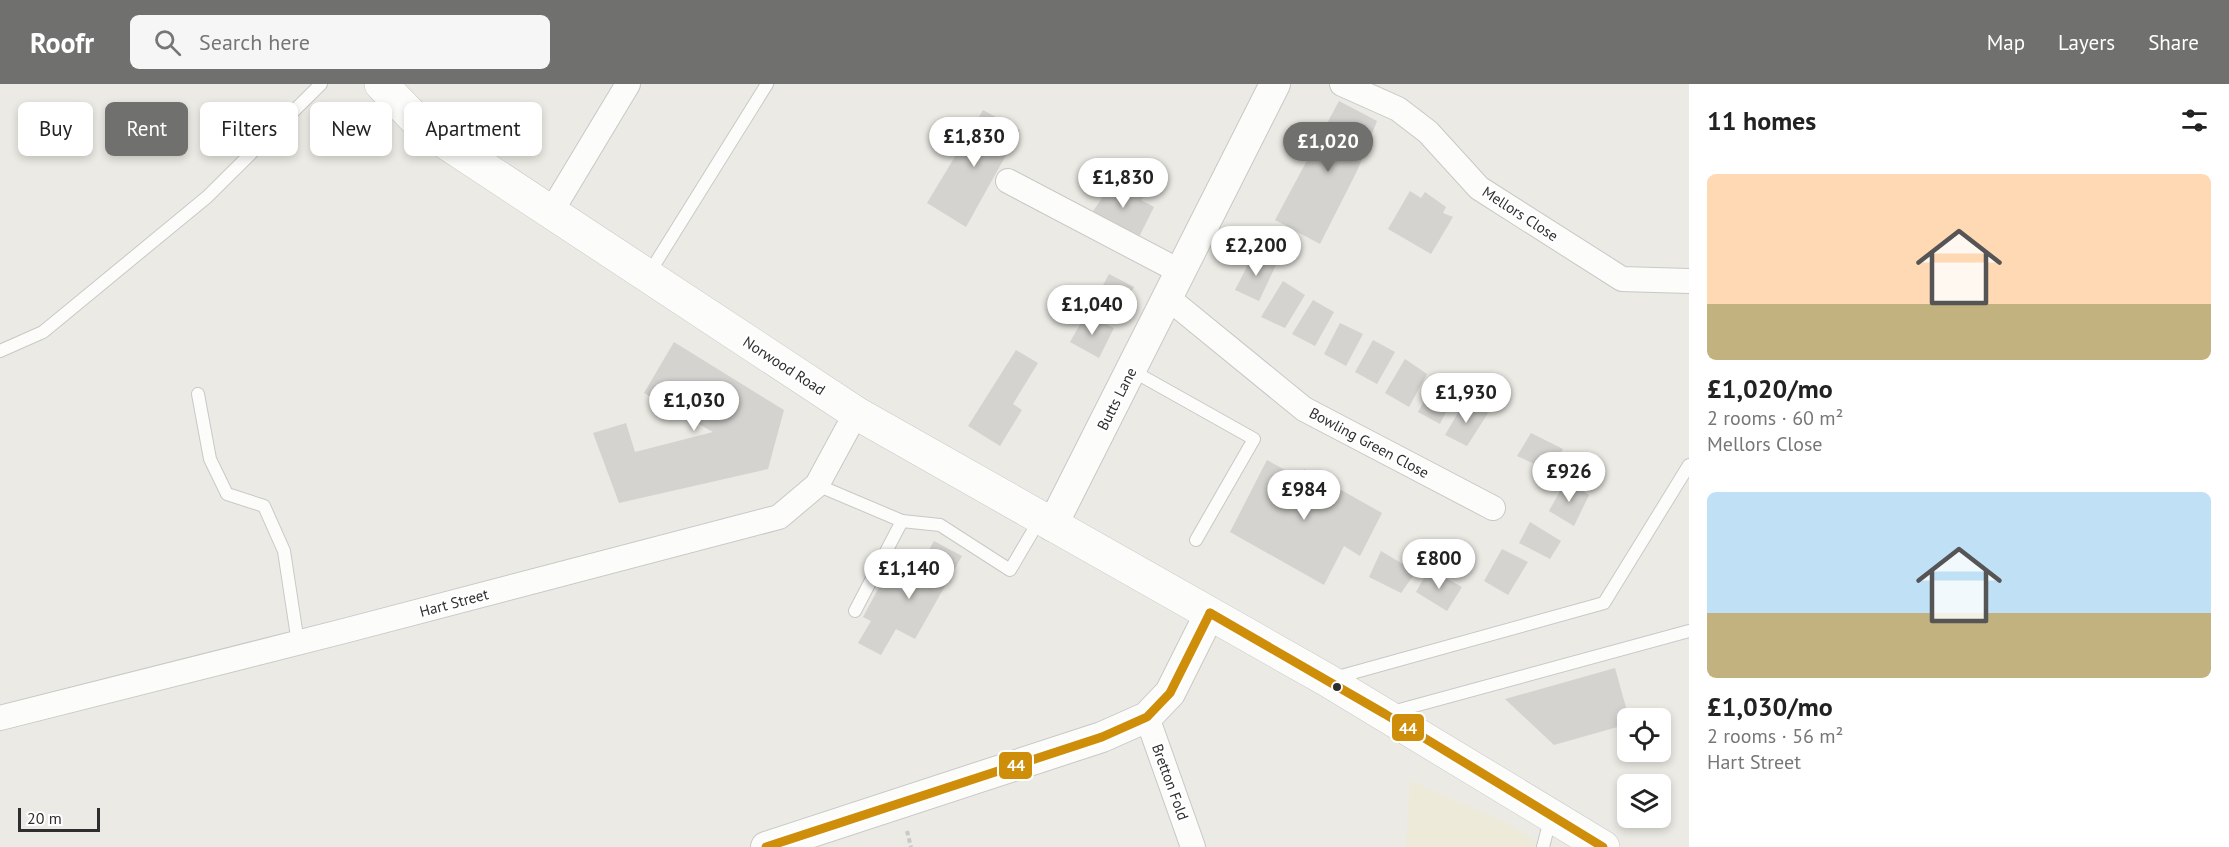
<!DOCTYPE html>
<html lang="en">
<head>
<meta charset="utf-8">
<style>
	:root { --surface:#fff; --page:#f6f6f6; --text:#222; --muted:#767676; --accent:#70706e }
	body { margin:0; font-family:"PT Sans",sans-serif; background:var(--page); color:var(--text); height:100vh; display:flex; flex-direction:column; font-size:22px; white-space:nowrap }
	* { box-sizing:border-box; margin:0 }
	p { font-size:20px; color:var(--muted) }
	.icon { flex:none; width:33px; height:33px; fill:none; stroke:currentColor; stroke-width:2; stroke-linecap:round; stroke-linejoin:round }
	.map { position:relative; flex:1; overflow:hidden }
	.sheet { display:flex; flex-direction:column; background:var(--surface); width:540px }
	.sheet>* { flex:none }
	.banner { position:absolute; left:18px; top:18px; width:570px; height:54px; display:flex; gap:12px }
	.buttons { position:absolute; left:1617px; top:624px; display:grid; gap:12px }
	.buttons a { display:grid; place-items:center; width:54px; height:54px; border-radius:9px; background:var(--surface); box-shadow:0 3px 9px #0003; font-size:30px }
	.scale { position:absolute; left:18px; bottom:15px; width:82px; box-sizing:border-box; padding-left:6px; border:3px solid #2e2e2e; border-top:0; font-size:16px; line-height:21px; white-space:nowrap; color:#2e2e2e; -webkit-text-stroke:4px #fff; paint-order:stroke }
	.price { position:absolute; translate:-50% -51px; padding:0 14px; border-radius:21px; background:#fff; color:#222; font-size:20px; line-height:39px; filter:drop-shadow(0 2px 3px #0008) }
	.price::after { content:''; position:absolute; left:50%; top:36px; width:18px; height:14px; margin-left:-9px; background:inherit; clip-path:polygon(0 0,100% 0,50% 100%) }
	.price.active { background:var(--accent); color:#fff }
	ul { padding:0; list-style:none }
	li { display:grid; align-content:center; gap:12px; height:318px; padding:0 18px }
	li span { display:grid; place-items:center; height:186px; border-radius:9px; color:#555 }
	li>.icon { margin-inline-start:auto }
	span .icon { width:108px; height:108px; fill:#fffc; stroke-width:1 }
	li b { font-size:26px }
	h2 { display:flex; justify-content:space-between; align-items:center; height:72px; padding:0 18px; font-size:26px }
	.tag { padding:0 21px; border-radius:9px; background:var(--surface); box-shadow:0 3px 9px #0003; font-size:21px; line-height:54px }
	.tag.active { background:var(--accent); color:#fff }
	header { display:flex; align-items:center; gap:36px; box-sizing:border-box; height:84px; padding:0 30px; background:var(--accent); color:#fff }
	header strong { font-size:28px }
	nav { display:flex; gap:33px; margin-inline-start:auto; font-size:21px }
	.search { width:420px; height:54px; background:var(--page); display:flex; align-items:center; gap:15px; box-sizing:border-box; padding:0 21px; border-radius:9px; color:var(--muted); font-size:22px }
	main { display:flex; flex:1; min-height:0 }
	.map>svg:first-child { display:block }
</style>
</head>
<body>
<header>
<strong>Roofr</strong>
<div class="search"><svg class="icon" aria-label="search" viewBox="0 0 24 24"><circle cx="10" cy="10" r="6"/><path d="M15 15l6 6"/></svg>Search here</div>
<nav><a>Map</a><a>Layers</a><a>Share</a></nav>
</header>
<main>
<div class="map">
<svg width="1689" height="763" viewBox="0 0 1689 763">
	<rect width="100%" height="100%" fill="#ebeae4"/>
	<path fill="#edeada" d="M1410,697L1507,739L1545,763H1406Z"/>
	<g fill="#d4d3cf">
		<path d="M1339,17L1377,37L1358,85L1320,160L1275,136Z"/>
		<path d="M983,26L1020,46L966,143L927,119Z"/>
		<path d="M1115,95L1146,111L1141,116L1154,123L1139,153L1089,133Z"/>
		<path d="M1410,107L1421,114L1425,108L1446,123L1443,129L1453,133L1431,170L1388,145Z"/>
		<path d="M1254,169L1276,181L1259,217L1235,206Z"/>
		<path d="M1109,190L1134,203L1118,233L1093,220Z"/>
		<path d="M1283,197L1305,211L1285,244L1261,233Z"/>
		<path d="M1313,216L1334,228L1315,262L1292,250Z"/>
		<path d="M1086,230L1114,244L1099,274L1070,258Z"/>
		<path d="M1340,239L1363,250L1346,282L1324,270Z"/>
		<path d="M1373,256L1395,268L1377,300L1355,288Z"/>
		<path d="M674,258L784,326L768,385L619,419L593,349L626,339L635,368L713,348L644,309Z"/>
		<path d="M1016,266L1038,279L1013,320L1022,326L1000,362L968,342Z"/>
		<path d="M1405,275L1427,290L1409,323L1385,309Z"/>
		<path d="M1437,294L1458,304L1440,340L1418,328Z"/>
		<path d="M1465,317L1488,329L1467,362L1445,351Z"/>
		<path d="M1531,349L1563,365L1550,387L1517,372Z"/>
		<path d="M1267,376L1300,394L1304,385L1382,429L1360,472L1344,462L1324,501L1230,448Z"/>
		<path d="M1566,396L1589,411L1574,442L1549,427Z"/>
		<path d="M1530,438L1561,457L1550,475L1519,459Z"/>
		<path d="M934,457L962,472L915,555L896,545L881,571L858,559L871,537L863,533L883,496L905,508Z"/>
		<path d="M1502,465L1528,478L1508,511L1484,497Z"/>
		<path d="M1381,467L1416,488L1401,509L1369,493Z"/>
		<path d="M1429,485L1462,503L1447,527L1416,508Z"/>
		<path d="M1615,584L1629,634L1628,640L1554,661L1505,615Z"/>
	</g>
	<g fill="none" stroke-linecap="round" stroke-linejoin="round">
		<g stroke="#c9c8c8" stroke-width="14">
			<g id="service">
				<path d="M648,191L767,0"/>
				<path d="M0,267L43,248L207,113L321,0"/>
				<path d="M1131,286L1254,355L1196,456"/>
				<path d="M198,310L210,375L227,410L264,422L284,467L298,559"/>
				<path d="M817,401L902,437L855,527"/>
				<path d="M902,437L940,441L1010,486L1040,435"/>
				<path d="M1334,594L1604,519L1689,381"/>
				<path d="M1392,628L1689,547"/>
				<path d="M1543,763L1551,732"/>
			</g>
		</g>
		<g stroke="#c9c8c8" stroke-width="26">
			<g id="minor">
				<path d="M1342,0L1398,25L1428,48L1479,104L1622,195L1689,197"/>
				<path d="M1008,97L1181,188"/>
				<path d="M551,128L628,0"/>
				<path d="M1168,214L1304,325L1493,424"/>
				<path d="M1147,633L1193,763"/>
				<path d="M0,634L344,547L779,433L817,401L856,329"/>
			</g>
		</g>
		<g stroke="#c9c8c8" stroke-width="32">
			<g id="tertiary">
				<path d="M1052,442L1275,0"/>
				<path d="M766,763L1102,653L1147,633L1170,609L1210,529"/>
			</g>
		</g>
		<g stroke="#c9c8c8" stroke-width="34">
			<path id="secondary" d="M381,0L425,45L856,329L1327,596L1603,763"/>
		</g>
		<path stroke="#c9c9c8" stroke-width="4" stroke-dasharray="4.5 3" stroke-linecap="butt" d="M907,747L911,763"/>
		<use href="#service" stroke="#fcfcfb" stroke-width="12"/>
		<use href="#minor" stroke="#fcfcfb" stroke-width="24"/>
		<use href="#tertiary" stroke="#fcfcfb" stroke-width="30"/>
		<use href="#secondary" stroke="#fcfcfb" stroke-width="33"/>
		<g stroke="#fff" stroke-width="14">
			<g id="bus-1">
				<path d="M1210,529L1385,630L1603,763"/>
				<path d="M766,763L1102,653L1147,633L1170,609L1210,529"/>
			</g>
		</g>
		<use href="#bus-1" stroke="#cf8e09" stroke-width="9"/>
	</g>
	<circle fill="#2e2e2e" stroke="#fff" stroke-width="2" cx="1337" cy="603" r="5"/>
	<g text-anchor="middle" stroke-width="4.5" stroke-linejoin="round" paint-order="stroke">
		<g font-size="15" fill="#2e2e2e" stroke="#fff">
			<text transform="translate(1520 130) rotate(33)" y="5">Mellors Close</text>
			<text transform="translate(784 282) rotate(33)" y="5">Norwood Road</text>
			<text transform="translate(1117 315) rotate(-63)" y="5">Butts Lane</text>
			<text transform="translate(1369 359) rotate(28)" y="5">Bowling Green Close</text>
			<text transform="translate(454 519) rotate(-15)" y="5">Hart Street</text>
			<text transform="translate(1170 698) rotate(70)" y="5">Bretton Fold</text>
		</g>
	</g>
	<g stroke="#fff" stroke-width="2">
		<rect x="1391" y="629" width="34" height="29" rx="6" fill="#cf8e09"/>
		<rect x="998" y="667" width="35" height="29" rx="6" fill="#cf8e09"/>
	</g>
	<g font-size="16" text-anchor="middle" font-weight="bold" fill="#fff">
		<text x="1408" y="650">44</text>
		<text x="1016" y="687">44</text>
	</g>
</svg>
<div class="buttons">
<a><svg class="icon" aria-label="locate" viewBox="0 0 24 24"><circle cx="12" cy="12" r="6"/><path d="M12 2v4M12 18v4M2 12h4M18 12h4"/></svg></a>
<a><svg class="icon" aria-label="layers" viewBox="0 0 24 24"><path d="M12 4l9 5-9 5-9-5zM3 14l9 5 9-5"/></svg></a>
</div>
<div class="scale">20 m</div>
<b class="price" style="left:974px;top:84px">£1,830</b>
<b class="price active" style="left:1328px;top:89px">£1,020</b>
<b class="price" style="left:1123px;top:125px">£1,830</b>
<b class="price" style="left:1256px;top:193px">£2,200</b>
<b class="price" style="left:1092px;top:252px">£1,040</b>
<b class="price" style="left:1466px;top:340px">£1,930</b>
<b class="price" style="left:694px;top:348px">£1,030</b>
<b class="price" style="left:1569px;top:419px">£926</b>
<b class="price" style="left:1304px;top:437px">£984</b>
<b class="price" style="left:1439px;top:506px">£800</b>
<b class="price" style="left:909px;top:516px">£1,140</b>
<div class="banner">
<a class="tag">Buy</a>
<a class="tag active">Rent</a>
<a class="tag">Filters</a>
<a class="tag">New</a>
<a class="tag">Apartment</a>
</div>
</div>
<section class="sheet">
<h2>11 homes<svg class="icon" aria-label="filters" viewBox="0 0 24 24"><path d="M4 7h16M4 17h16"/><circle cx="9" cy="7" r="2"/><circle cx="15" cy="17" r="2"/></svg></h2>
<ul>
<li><span style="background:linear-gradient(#ffd9b3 70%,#c2b280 0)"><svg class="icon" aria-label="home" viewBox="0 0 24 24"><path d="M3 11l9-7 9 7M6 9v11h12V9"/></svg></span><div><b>£1,020/mo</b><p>2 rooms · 60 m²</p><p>Mellors Close</p></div></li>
<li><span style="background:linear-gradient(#bfe0f5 65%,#c2b280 0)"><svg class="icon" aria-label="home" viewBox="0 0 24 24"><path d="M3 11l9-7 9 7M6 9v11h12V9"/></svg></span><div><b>£1,030/mo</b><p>2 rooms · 56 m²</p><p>Hart Street</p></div></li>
</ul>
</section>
</main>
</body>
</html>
